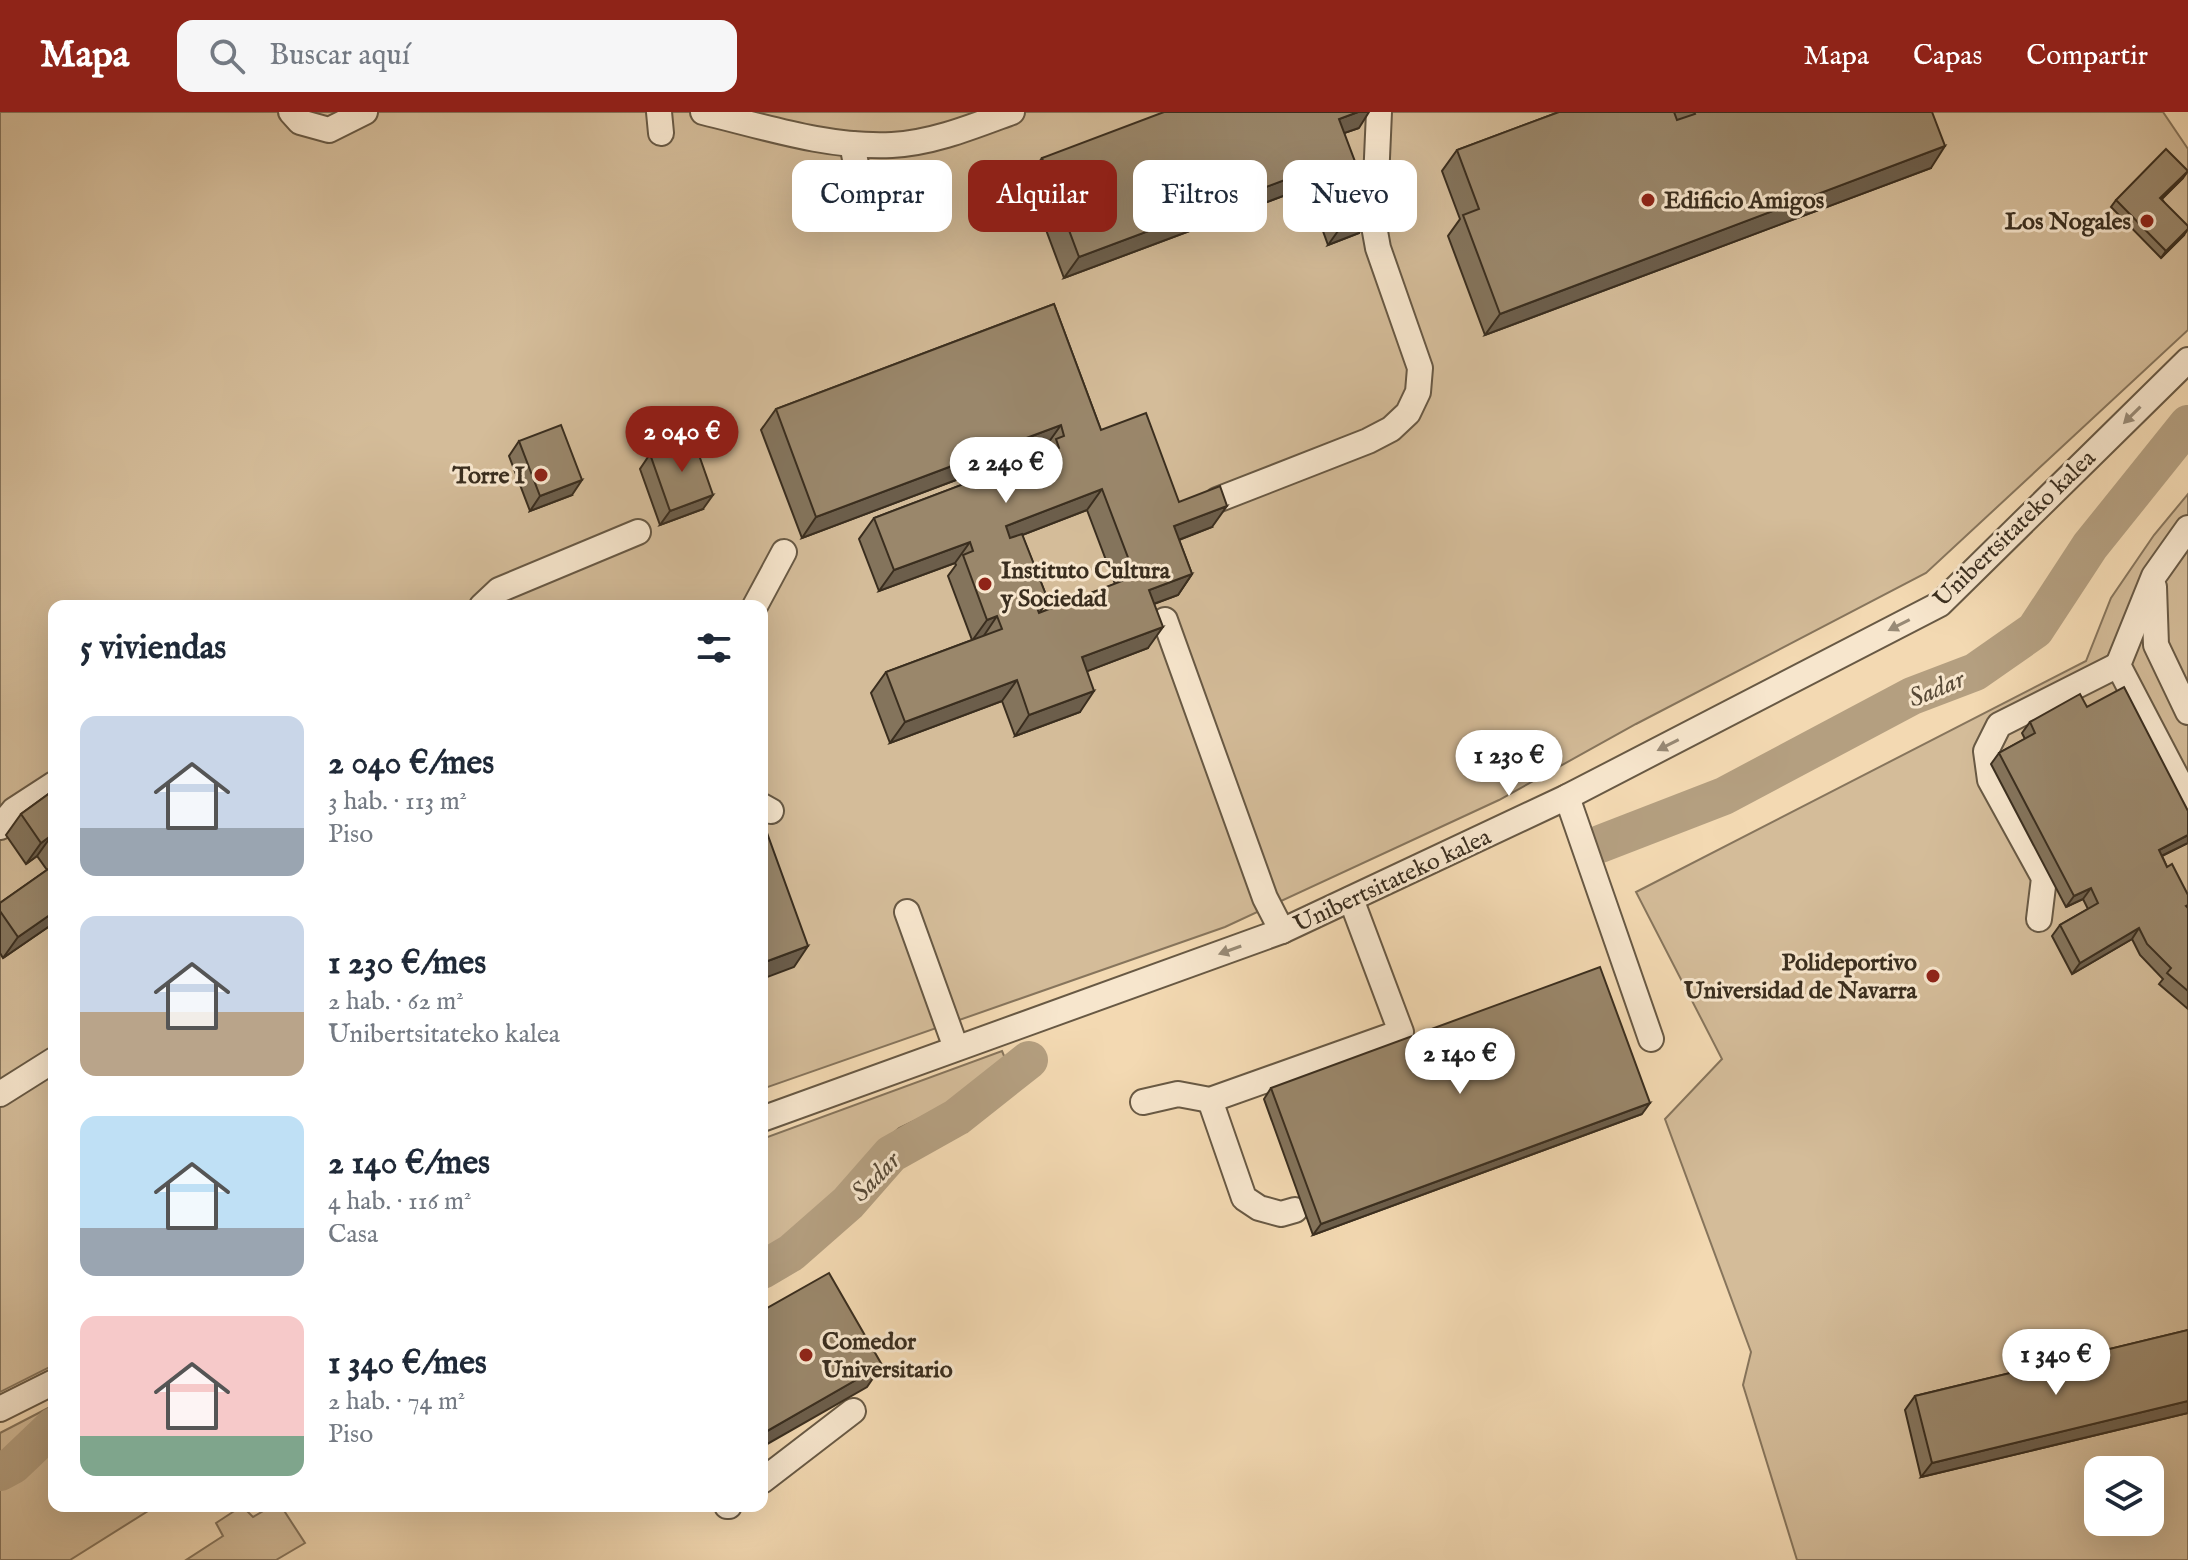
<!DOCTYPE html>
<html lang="es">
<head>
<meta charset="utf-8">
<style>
	:root { --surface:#fff; --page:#f6f6f7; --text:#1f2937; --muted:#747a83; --accent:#8f2418 }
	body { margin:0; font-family:"IM FELL English",serif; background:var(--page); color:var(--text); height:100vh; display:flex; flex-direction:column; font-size:30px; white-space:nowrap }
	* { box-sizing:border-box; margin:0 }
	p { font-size:26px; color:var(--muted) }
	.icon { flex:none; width:44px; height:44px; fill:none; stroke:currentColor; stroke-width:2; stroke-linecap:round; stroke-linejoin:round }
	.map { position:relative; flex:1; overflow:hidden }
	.drawer { position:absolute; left:48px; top:488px; width:720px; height:912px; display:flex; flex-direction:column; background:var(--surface); border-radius:16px; box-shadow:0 8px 32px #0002 }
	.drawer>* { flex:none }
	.guide { position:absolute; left:792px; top:48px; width:760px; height:72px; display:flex; gap:16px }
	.buttons { position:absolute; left:2084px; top:1344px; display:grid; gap:16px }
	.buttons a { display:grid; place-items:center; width:80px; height:80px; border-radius:16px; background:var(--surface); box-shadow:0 8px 32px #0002; font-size:40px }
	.price { position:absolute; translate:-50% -68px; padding:0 18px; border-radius:28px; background:#fff; color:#222; font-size:26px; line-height:52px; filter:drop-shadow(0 2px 4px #0008) }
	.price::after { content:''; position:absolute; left:50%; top:48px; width:24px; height:18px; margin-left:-12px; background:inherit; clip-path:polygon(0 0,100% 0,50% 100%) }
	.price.current { background:var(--accent); color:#fff }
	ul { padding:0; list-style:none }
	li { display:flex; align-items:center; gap:24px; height:200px; padding:0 32px }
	li span { display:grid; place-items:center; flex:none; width:224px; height:160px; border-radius:16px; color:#555 }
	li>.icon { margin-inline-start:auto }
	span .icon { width:96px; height:96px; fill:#fffc; stroke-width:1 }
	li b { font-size:34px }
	h2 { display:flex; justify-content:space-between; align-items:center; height:96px; padding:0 32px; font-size:34px }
	.pill { padding:0 28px; border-radius:16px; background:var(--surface); box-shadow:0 8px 32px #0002; font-size:28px; line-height:72px }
	.pill.current { background:var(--accent); color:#fff }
	header { display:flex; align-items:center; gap:48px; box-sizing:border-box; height:112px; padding:0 40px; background:var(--accent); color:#fff }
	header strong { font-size:38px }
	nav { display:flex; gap:44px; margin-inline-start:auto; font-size:28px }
	.search { width:560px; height:72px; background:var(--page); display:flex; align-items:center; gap:20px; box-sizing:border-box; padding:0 28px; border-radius:16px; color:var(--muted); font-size:30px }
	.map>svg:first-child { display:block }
</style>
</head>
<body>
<header>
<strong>Mapa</strong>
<div class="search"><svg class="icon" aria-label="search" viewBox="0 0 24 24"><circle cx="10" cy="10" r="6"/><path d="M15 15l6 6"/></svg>Buscar aquí</div>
<nav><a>Mapa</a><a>Capas</a><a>Compartir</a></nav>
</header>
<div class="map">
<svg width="2188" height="1448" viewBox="0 0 2188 1448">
	<rect width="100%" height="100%" fill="#f3d9b2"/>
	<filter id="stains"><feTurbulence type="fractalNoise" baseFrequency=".0025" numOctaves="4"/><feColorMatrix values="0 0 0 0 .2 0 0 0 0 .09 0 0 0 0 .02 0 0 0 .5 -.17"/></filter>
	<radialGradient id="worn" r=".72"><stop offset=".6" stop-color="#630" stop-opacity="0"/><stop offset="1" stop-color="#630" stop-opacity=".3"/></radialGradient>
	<g fill="#d4bc99" stroke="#87755c" stroke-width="2" fill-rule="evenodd">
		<path d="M0,0H2163L2188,37V218L1926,461L1636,612L1499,688L1225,815L762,977V494H54V1253L0,1280Z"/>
		<path d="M2188,382V1448H1797L1743,1273L1751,1240L1665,1007L1722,947L1636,780L2086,549L2111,486L2154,423ZM2098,1358H2150V1410H2098Z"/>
		<path d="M1002,939L1009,956L976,979L899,1016L875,1037L841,1081L795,1124L762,1144V1027Z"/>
		<path d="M54,1293V1394H156L70,1448H0V1321Z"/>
		<path d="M242,1394L253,1405L272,1394H281L305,1431L276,1448H186L223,1424L216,1411Z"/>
	</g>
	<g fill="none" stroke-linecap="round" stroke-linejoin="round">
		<g stroke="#b49f80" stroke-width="38">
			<path d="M1600,732L1724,684L1912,584L1975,560L2035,518L2090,434L2188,312"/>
			<path d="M762,1158L791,1141L848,1091L891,1042L957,1005L1029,948"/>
			<path d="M0,1360L13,1353L54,1314"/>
		</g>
		<g stroke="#685944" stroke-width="28">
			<g id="minor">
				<path d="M291,0L300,10L329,18L365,0"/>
				<path d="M659,0L661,21"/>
				<path d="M703,0C765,15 828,36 892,33C933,31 974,14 1012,0"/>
				<path d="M852,32L857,57"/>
				<path d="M1217,388L1368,329L1391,317L1408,301L1418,280L1420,256L1378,136L1374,114L1379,0"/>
				<path d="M2188,416L2154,464L2118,553L2188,687"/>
				<path d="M2154,475L2156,533L2188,600"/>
				<path d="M482,494L499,478L638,420"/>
				<path d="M755,494L784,440"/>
				<path d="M1165,508L1265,786L1282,819"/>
				<path d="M1567,685L1651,927"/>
				<path d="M762,694L771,699"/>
				<path d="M0,715L14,698L54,672"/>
				<path d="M907,800L956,936"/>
				<path d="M2039,807L2044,766L1990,668L1986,639L1999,613L2118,553"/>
				<path d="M0,982L54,948"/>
				<path d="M1210,988L1244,1086L1259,1096L1281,1102L1295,1098"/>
				<path d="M1143,990L1178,982L1210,988L1401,920L1351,787"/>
				<path d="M762,1007L1282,819L1567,685L1940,492L2188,248"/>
				<path d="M0,1297L54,1270"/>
				<path d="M762,1369L853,1299"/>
				<path d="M727,1394H729"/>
			</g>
		</g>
		<use href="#minor" stroke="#f7e6cd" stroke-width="24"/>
	</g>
	<g fill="#84745c" stroke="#3a2e1f" stroke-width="2" fill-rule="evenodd">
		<path d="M1559,0H1932L1931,56L1485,223L1448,124L1460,107L1442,59L1457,38Z"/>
		<path d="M1359,16L1344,21L1359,121L1328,133L1307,75L1064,166L1027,67L1042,46Z"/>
		<path d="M2183,66L2162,87L2184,123L2161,146L2111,95L2116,88Z"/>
		<path d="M1054,192L1101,318L1179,390L1212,415L1179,428L1192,462L1178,483L1154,492L1148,536L1087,559L1080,600L1015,624L1002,589L890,631L871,581L886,560L972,528L948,464L956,453L955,451L879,479L859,427L874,406L1046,341L1048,339L1046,334L802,426L761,318L776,297ZM1087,398L1115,472L1039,501L1048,488L1022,423Z"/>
		<path d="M519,329L572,383L530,399L509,344Z"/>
		<path d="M650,342L703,397L660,413L640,357Z"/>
		<path d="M2087,595L2188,699V731L2162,744L2167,755L2188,783V897L2159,872L2163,867L2140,843L2132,827L2072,862L2052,824L2060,813L2088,797L2083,787L2066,795L1991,652L1999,641L2025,627L2022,621L2030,610Z"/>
		<path d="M54,678V811L3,846L0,841V791L47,758L37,744L26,752L6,723L21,702Z"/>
		<path d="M1271,976L1642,1002L1313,1123L1264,987Z"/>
		<path d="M2188,1218V1301L1921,1365L1905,1298L1915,1284Z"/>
	</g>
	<g fill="#6c5e4b" stroke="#3a2e1f" stroke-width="2">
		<path d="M1358,0H1369L1359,16L1324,28L1339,7Z"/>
		<path d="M1945,34L1931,56L1485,223L1500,202Z"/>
		<path d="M1322,54L1307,75L1064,166L1079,145Z"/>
		<path d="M2188,59L2183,66L2155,93L2160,86Z"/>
		<path d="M1374,100L1359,121L1328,133L1343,112Z"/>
		<path d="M2188,117L2184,123L2161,146L2166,139Z"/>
		<path d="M1061,313L1046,334L802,426L816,405Z"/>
		<path d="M582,368L572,383L530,399L540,384Z"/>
		<path d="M1102,377L1087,398L991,435L1006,414Z"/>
		<path d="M713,383L703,397L660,413L670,399Z"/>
		<path d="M1227,394L1212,415L1160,435L1174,414Z"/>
		<path d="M970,430L955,451L879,479L894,458Z"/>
		<path d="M1192,462L1178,483L1134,499L1149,478Z"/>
		<path d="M1048,488L1033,510L1036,493Z"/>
		<path d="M997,504L983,525L972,529L987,508Z"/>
		<path d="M1163,515L1148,536L1067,567L1082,545Z"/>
		<path d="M1017,568L1002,589L890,631L905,610Z"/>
		<path d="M1094,579L1080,600L1015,624L1029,603Z"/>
		<path d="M52,723L37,744L26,752L41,731Z"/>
		<path d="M2188,723V731L2151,749L2159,738Z"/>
		<path d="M2091,776L2083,787L2066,795L2074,784Z"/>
		<path d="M54,800V811L3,846L18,825Z"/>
		<path d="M2139,816L2132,827L2072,862L2080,851Z"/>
		<path d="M808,834L794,855L762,867V855L765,850Z"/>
		<path d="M1650,991L1642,1002L1313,1123L1321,1112Z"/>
		<path d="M882,1253L867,1275L762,1335V1322Z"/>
		<path d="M2188,1289V1301L1921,1365L1932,1351Z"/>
	</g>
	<g fill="#9a876b" stroke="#3a2e1f" stroke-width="2" fill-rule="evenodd">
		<path d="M1164,0H1358L1339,7L1374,100L1343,112L1322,54L1079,145L1042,46Z"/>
		<path d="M1559,0H1674L1677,8L1695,2L1694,0H1932L1945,34L1500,202L1463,103L1479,97L1457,38Z"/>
		<path d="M2166,37L2188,59L2160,86L2188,114V117L2166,139L2116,88Z"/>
		<path d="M1054,192L1101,318L1146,301L1179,390L1220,374L1227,394L1174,414L1192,462L1149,478L1163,515L1082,545L1094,579L1029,603L1017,568L905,610L886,560L1002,517L997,504L987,508L963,443L973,439L970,430L894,458L874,406L1059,336L1056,327L1064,324L1061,313L816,405L776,297ZM1102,377L1135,464L1039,501L1036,493L1048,488L1022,422L1010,426L1006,414Z"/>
		<path d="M561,313L582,368L540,384L519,329Z"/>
		<path d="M693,326L713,383L670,399L650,342Z"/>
		<path d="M2124,575L2188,699V723L2159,738L2167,755L2172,752L2188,783V793L2186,794L2188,796V879L2167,861L2171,856L2147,832L2139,816L2080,851L2060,813L2098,791L2091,776L2074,784L1999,641L2035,621L2030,610L2080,582L2087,595Z"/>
		<path d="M54,678V726L52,723L41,731L21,702Z"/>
		<path d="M762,707L808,834L765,850L762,841Z"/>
		<path d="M54,753V800L18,825L0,799V791Z"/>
		<path d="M1600,855L1650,991L1321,1112L1271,976Z"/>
		<path d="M829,1161L882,1253L762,1322V1199Z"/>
		<path d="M2188,1218V1289L1932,1351L1915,1284Z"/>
	</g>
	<defs><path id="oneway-solid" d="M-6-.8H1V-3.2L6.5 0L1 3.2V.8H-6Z" transform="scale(2)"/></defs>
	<g fill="#988a76">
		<use href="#oneway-solid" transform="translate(2132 303) rotate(135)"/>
		<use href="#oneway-solid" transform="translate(1899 513) rotate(153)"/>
		<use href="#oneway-solid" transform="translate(1668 633) rotate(153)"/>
		<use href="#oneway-solid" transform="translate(1230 838) rotate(160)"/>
	</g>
	<g fill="#8f2418" stroke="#f7e6cd" stroke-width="3">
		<circle cx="1648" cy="88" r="8"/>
		<circle cx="2147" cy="109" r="8"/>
		<circle cx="541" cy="363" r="8"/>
		<circle cx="985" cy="472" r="8"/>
		<circle cx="1933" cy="864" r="8"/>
		<circle cx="806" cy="1243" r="8"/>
	</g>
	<g text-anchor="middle" stroke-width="6" stroke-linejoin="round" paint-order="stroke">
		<g font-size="24" font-weight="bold" fill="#3a2e1f" stroke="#f7e6cd" text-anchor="start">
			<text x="1664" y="96">Edificio Amigos</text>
			<text x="2131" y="117" text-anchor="end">Los Nogales</text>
			<text x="525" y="371" text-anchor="end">Torre I</text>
			<text x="1001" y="466">Instituto Cultura<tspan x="1001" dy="28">y Sociedad</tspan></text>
			<text x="1917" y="858" text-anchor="end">Polideportivo<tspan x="1917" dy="28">Universidad de Navarra</tspan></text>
			<text x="822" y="1237">Comedor<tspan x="822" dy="28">Universitario</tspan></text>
		</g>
		<g font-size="24" fill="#3a2e1f" stroke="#f7e6cd">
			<text transform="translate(2014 416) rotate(-44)" y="8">Unibertsitateko kalea</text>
			<text transform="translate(1392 768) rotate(-25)" y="8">Unibertsitateko kalea</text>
		</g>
		<g font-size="26" font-style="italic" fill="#584a37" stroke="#f7e6cd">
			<text transform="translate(1936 576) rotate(-23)" y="9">Sadar</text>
			<text transform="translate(875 1064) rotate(-46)" y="9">Sadar</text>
		</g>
	</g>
	<rect width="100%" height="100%" filter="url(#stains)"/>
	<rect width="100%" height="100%" fill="url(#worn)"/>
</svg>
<div class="buttons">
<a><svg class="icon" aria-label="layers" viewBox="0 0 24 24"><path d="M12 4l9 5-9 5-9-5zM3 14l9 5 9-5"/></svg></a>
</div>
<b class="price current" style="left:682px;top:362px">2 040 €</b>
<b class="price" style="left:1006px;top:393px">2 240 €</b>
<b class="price" style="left:1509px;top:686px">1 230 €</b>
<b class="price" style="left:1460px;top:984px">2 140 €</b>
<b class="price" style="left:2056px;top:1285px">1 340 €</b>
<div class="guide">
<a class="pill">Comprar</a>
<a class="pill current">Alquilar</a>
<a class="pill">Filtros</a>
<a class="pill">Nuevo</a>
</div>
<section class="drawer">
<h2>5 viviendas<svg class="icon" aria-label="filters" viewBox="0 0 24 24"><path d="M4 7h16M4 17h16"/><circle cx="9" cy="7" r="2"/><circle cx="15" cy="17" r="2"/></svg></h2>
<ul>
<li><span style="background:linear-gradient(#c9d6e8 70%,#9aa5b1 0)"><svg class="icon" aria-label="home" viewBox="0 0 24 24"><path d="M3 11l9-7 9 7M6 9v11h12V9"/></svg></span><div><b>2 040 €/mes</b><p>3 hab. · 113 m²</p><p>Piso</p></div></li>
<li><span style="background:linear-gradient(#c9d6e8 60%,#b9a48a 0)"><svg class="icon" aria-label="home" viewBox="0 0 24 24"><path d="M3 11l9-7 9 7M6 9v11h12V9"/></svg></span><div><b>1 230 €/mes</b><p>2 hab. · 62 m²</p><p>Unibertsitateko kalea</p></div></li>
<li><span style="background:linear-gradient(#bfe0f5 70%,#9aa5b1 0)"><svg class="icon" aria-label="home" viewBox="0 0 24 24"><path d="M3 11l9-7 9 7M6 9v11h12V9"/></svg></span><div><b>2 140 €/mes</b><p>4 hab. · 116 m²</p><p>Casa</p></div></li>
<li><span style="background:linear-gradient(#f6c9c9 75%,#7fa58c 0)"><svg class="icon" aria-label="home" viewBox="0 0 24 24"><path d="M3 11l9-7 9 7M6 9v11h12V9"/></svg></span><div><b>1 340 €/mes</b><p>2 hab. · 74 m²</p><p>Piso</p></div></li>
</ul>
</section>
</div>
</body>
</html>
